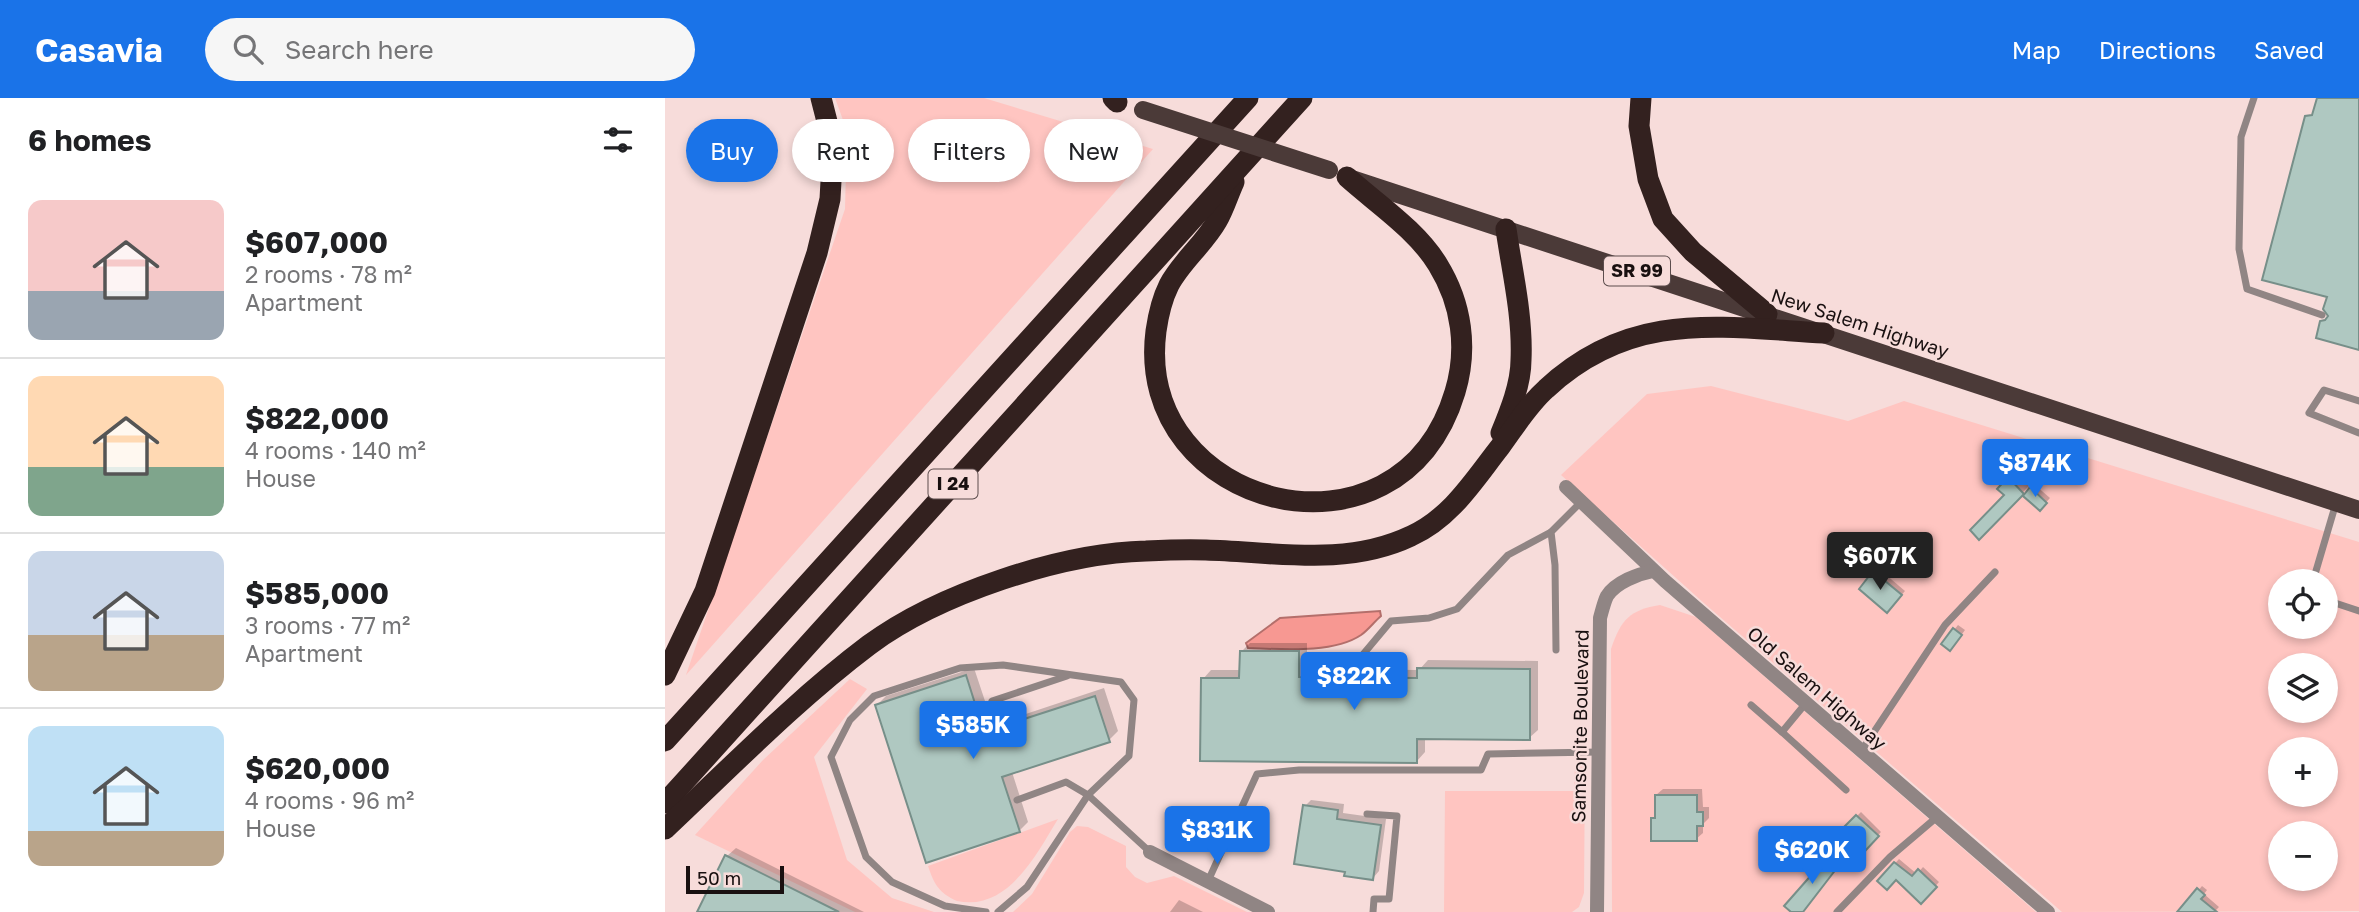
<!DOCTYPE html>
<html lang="en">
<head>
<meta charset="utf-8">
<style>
	:root { --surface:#fff; --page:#f6f6f6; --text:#202124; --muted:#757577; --line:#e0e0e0; --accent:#1a73e8 }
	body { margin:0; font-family:"Golos Text",sans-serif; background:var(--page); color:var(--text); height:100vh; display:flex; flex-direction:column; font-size:26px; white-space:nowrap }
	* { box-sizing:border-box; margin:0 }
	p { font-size:23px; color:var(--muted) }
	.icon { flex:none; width:38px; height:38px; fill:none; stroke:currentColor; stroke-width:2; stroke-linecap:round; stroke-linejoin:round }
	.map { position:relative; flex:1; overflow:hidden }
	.panel { display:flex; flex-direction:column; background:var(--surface); width:665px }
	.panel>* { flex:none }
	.hud { position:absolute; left:21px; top:21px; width:665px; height:63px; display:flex; gap:14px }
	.buttons { position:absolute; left:1603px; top:471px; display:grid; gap:14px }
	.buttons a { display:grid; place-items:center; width:70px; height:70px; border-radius:50%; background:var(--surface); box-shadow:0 4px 10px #0003; font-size:35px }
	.scale { position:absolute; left:21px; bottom:18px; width:98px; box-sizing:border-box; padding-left:7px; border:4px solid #191010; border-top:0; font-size:19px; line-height:24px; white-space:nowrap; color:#191010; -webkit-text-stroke:5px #f7dcda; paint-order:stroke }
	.price { position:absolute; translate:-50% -60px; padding:0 16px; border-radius:7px; background:var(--accent); color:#fff; font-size:23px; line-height:46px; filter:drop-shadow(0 2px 4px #0008) }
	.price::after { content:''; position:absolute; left:50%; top:42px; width:21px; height:16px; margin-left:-10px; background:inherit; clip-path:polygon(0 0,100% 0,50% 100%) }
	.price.on { background:#222; color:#fff }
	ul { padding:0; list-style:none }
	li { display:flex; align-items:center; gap:21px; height:175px; padding:0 28px }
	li+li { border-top:2px solid var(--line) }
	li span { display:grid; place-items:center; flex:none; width:196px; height:140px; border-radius:14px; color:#555 }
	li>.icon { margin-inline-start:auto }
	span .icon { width:84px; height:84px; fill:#fffc; stroke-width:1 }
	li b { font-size:30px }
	h2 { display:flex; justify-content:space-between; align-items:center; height:84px; padding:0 28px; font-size:30px }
	.pill { padding:0 24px; border-radius:32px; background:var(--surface); box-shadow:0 4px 10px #0003; font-size:24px; line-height:63px }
	.pill.on { background:var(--accent); color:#fff }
	header { display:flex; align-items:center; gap:42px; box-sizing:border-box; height:98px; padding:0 35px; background:var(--accent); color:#fff }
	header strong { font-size:33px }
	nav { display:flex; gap:38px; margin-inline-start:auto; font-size:24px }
	.search { width:490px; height:63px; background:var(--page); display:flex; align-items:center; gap:18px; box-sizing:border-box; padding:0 24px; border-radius:38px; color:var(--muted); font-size:26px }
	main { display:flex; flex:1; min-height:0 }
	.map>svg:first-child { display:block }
</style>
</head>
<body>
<header>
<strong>Casavia</strong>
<div class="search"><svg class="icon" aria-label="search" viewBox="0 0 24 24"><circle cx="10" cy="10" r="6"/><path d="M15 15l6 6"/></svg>Search here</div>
<nav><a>Map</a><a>Directions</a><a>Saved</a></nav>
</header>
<main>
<section class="panel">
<h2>6 homes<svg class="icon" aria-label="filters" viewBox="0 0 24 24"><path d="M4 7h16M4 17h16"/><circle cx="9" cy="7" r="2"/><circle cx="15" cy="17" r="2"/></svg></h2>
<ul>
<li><span style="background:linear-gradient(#f6c9c9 65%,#9aa5b1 0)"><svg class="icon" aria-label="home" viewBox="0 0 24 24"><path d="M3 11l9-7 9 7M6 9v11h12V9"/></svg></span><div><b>$607,000</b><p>2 rooms · 78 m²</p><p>Apartment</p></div></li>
<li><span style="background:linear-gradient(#ffd9b3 65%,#7fa58c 0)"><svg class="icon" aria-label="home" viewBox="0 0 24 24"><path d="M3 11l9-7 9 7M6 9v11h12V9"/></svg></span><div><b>$822,000</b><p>4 rooms · 140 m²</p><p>House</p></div></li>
<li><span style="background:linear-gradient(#c9d6e8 60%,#b9a48a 0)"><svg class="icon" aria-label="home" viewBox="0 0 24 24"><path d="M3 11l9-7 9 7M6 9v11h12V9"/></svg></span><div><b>$585,000</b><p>3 rooms · 77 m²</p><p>Apartment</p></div></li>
<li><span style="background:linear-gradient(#bfe0f5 75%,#b9a48a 0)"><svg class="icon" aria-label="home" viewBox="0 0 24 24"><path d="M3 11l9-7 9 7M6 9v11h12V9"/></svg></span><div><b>$620,000</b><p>4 rooms · 96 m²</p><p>House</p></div></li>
</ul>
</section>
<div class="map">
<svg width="1694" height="814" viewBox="0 0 1694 814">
	<rect width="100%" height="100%" fill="#f7dcda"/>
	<g fill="#ffc5c1" fill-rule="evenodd">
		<path d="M170,0H319L488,51L21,577L180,111L182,33Z"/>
		<path d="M1046,288L1183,323L1239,303L1694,444V813L1397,814L1040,506L896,377L982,296ZM1615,483H1661V528H1615ZM1615,567H1661V612H1615ZM1615,651H1661V696H1615ZM1615,735H1661V780H1615Z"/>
		<path d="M995,507L1031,519L1371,814H947L946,551C956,521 965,512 995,507Z"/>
		<path d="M185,581L202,591L149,659L182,762L227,800L269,814H190L30,737L98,662Z"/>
		<path d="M910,666H920L919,795L914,809L907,814H779L780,693H909Z"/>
		<path d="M393,721C372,755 343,814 292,803C274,795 269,786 263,768Z"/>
		<path d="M412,728L423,729L461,748V769L470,779L482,785L509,778L582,814H348L367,796L405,734Z"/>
	</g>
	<path fill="#f79892" stroke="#b46f6b" stroke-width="2" d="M715,513L716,518C709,524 703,532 696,537C668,556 615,551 583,550L581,545L615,520Z"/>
	<g fill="#0003">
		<path d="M1350,374L1364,388L1314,439L1341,397L1334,390Z"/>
		<path d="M1370,387L1385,400L1375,411L1360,398Z"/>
		<path d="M1213,470L1240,493L1226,509L1196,490Z"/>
		<path d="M1293,527L1300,532L1289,547L1278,546Z"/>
		<path d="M585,545H642V571L754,572L763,562L873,563V632L864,640H760V654L752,663L538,581L546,572H576L577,553Z"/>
		<path d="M309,570L328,627L439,590L453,633L444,642L347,674L363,724L354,733L212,607L221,598Z"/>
		<path d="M998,691H1037L1038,709H1044V720L1038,726V735L1031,741L988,720L991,717V697Z"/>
		<path d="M646,702L679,706L678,715L721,721L714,773L708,780L682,772L640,708Z"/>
		<path d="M1196,714L1216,734L1201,750L1180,730Z"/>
		<path d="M71,750L199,814H34L62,758Z"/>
		<path d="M1169,754L1178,762L1137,814L1165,758Z"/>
		<path d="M1234,761L1252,776L1258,769L1274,784L1256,804L1231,780L1214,783Z"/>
		<path d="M1537,788L1542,792L1539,796L1554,809L1549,814L1521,807Z"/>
		<path d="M514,802L538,814H505Z"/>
	</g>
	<g fill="#afc8c1" stroke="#778f89" stroke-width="2">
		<path d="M1652,0H1694V252L1651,240L1655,223L1660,222L1663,218L1658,211L1662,199L1597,182L1640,18L1647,17Z"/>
		<path d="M1343,379L1359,396L1314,442L1305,432L1339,397L1332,391Z"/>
		<path d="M1365,389L1382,405L1375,413L1358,398Z"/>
		<path d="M1208,473L1237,497L1222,515L1194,491Z"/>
		<path d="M1288,530L1297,537L1285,553L1276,546Z"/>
		<path d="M575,553H634V579L752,580V570L865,571V642L752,641V665L535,663L536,580H574Z"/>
		<path d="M301,577L319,634L430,598L445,644L337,679L355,734L261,765L210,607Z"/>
		<path d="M990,697H1032V714H1038V728H1032V743H986V720H990Z"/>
		<path d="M638,707L673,712L672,721L716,727L708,782L679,778L680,774L629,766Z"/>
		<path d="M1191,717L1214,738L1201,752L1178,730Z"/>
		<path d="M60,757L174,814H32Z"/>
		<path d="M1164,757L1175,766L1138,814H1126L1119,808Z"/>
		<path d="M1229,764L1247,778L1253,771L1272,789L1256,806L1231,782L1222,792L1212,783Z"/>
		<path d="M1532,790L1540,797L1536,801L1552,814H1512Z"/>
	</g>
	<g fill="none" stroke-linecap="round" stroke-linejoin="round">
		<g stroke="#908584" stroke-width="7">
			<path d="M1589,0L1576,39L1574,151L1582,191L1657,217"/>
			<path d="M1694,303L1659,292L1644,315L1694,335"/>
			<path d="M1648,483L1671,405"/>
			<path d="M1661,502L1694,513"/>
			<path d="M891,552L890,467L886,434L916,404"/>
			<path d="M695,560L726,523L764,520L792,511L843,457L886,434"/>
			<path d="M327,603L402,578"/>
			<path d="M1086,607L1117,634L1141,605"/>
			<path d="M1117,634L1181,692"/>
			<path d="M1197,652L1280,527L1330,474"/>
			<path d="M352,702L401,684L423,697L485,754"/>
			<path d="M702,716L732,718L724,801H709L708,814"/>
			<path d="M543,783L592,676L634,672H816L823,656L934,654"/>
			<path d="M321,814L280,808L227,784L201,759L166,659L185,622L209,598L295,570L338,567L456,584L469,602L464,658L423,697L362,789L333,814"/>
			<path d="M1172,814L1225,759L1272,719"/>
		</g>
		<g stroke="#908584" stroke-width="14">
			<path d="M901,389L1000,483L1383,814"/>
			<path d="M485,754L603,814"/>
			<path d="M932,814L935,520C937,513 939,504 942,498C951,484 973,476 988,473"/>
		</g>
		<path stroke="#4b3a38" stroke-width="18" d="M687,81L1694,412"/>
		<g stroke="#33211f" stroke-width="21">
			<path d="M448,0L452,4"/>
			<path d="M976,0L974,28L983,81L998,121L1028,154L1102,216"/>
			<path d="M569,84C563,97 559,111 552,123C539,146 516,164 504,187C498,199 493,219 491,233C468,411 735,479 790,294C803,251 797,206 773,167C752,132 712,106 682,79"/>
			<path d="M836,335C845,313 856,286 856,262C858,218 847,173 841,131"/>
			<path d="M0,577L40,493L152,155L165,101L168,47L156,0"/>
			<path d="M0,643L583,0"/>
			<path d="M0,705L637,0"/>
			<path d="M0,731C66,669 131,602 204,547C273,496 396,455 481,453C501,452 521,451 541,452C610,454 681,469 746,438C786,420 809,382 835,349C849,330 863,307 881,291C966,212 1053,229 1159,235"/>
		</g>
		<path stroke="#4b3a38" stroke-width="18" d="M478,12L664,72"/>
	</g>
	<g text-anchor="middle" stroke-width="5" stroke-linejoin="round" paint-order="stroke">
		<g fill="#f7dcda" stroke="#5c4d4d" stroke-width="2">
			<rect x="939" y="158.5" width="66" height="29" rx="5"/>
			<rect x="263.5" y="371.5" width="49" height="29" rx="5"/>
		</g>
		<g font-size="18" font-weight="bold" fill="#191010">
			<text x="972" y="179">SR 99</text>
			<text x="288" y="392">I 24</text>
		</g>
		<g font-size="19" fill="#191010" stroke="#f7dcda">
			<text transform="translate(1195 225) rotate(18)" y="7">New Salem Highway</text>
			<text transform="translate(1152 590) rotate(41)" y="7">Old Salem Highway</text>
			<text transform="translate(915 628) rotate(-89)" y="7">Samsonite Boulevard</text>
		</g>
	</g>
</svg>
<div class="buttons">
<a><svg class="icon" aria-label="locate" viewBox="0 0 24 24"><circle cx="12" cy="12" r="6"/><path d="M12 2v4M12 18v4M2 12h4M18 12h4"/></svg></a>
<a><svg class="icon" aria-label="layers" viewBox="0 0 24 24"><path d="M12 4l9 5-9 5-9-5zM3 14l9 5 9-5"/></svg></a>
<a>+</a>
<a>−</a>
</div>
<div class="scale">50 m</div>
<b class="price" style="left:1370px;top:401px">$874K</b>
<b class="price on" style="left:1215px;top:494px">$607K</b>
<b class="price" style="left:689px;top:614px">$822K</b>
<b class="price" style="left:308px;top:663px">$585K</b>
<b class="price" style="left:552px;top:768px">$831K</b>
<b class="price" style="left:1147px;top:788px">$620K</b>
<div class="hud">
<a class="pill on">Buy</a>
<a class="pill">Rent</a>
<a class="pill">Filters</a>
<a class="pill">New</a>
</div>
</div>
</main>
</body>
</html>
